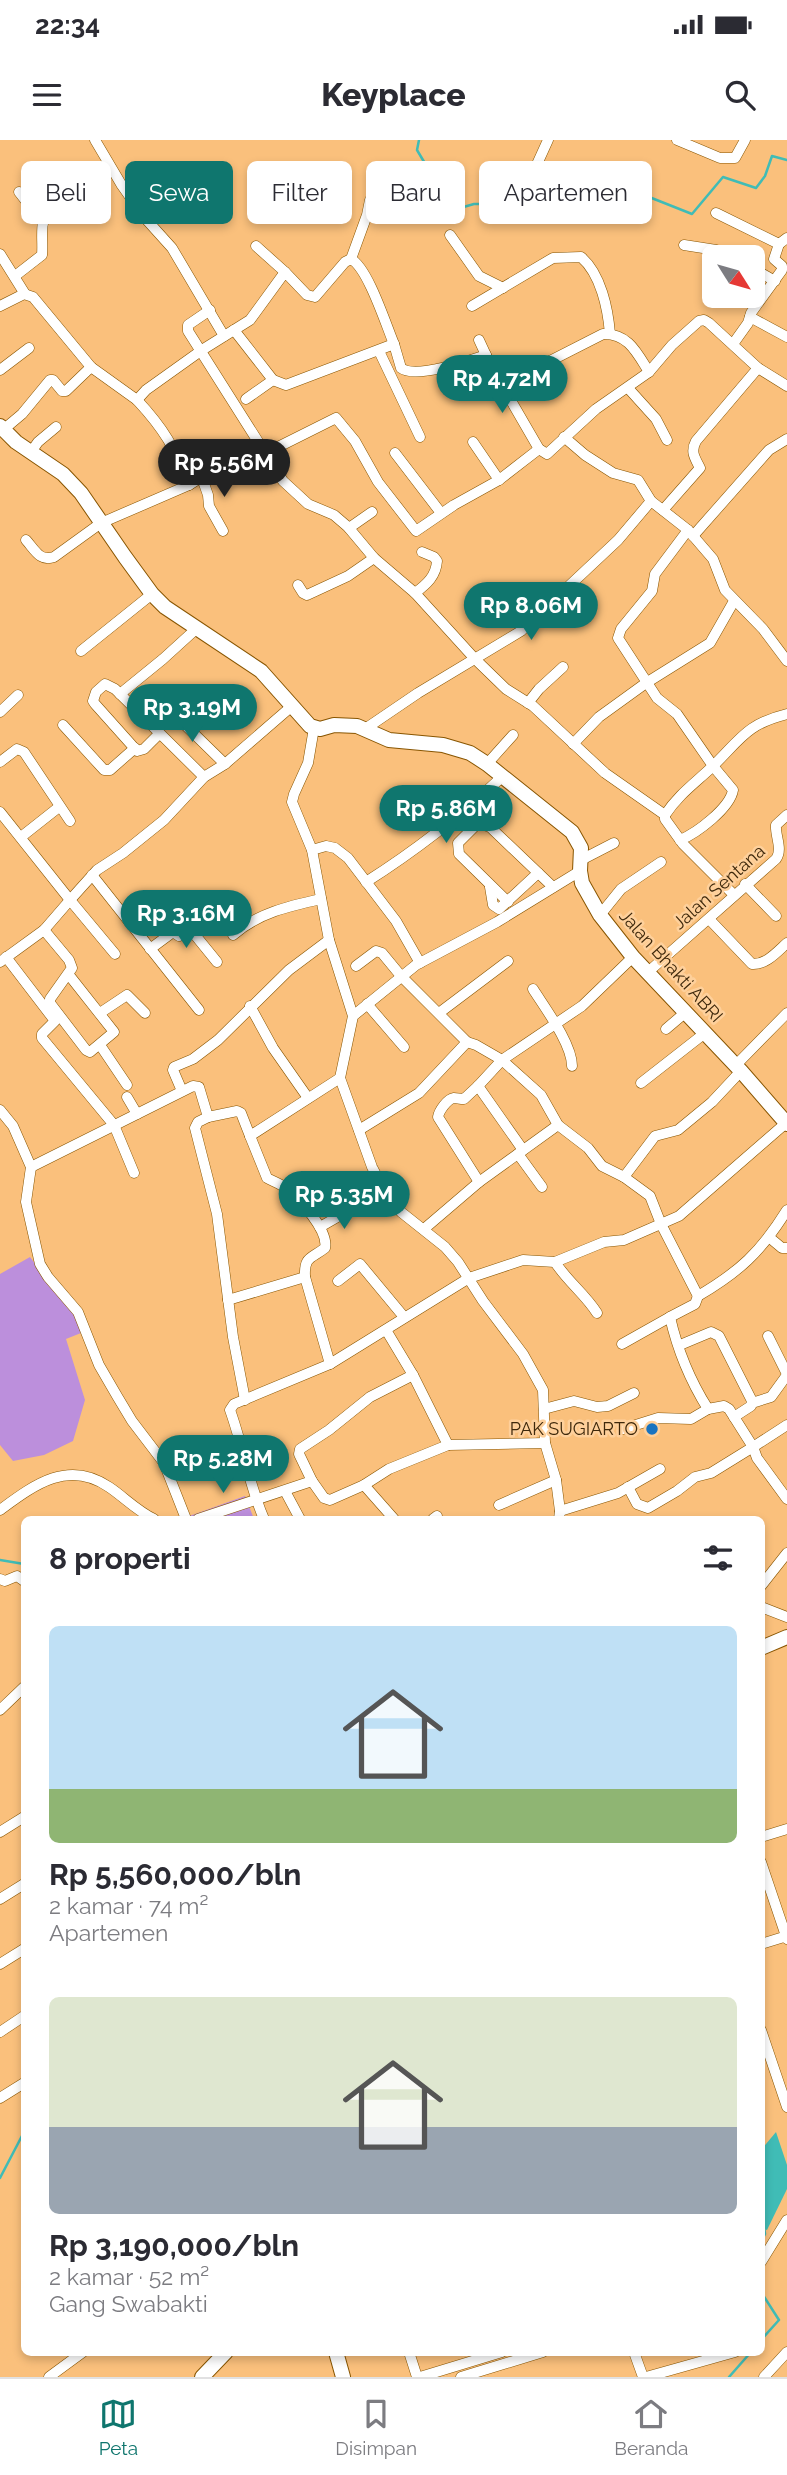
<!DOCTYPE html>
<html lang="id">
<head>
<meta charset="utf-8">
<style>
	:root { --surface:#fff; --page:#f7f7f7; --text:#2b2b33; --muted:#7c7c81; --line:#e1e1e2; --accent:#0f766e }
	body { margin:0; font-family:Raleway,sans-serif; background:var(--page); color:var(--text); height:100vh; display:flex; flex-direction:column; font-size:26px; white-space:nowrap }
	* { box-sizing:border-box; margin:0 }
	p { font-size:23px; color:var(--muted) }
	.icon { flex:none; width:38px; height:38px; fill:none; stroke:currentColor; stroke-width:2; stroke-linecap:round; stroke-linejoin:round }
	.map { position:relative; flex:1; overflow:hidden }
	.drawer { position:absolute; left:21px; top:1376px; width:744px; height:840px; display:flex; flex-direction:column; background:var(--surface); border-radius:10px; box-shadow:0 4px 10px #0003 }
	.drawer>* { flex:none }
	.top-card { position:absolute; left:21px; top:21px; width:746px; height:63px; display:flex; gap:14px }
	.needle { width:46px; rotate:127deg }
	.tools { position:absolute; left:702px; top:105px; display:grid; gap:14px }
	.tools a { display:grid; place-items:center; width:63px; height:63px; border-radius:10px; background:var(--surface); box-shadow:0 4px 10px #0003; font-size:35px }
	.price { position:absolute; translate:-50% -60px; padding:0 16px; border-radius:24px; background:var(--accent); color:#fff; font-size:23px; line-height:46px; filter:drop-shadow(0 2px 4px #0008) }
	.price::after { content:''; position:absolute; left:50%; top:42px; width:21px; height:16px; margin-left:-10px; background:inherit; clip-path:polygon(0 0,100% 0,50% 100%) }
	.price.active { background:#222; color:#fff }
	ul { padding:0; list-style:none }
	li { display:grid; align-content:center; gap:14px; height:371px; padding:0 28px }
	li span { display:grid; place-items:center; height:217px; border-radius:10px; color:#555 }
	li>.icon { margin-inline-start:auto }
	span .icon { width:126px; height:126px; fill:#fffc; stroke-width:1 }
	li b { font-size:30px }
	h2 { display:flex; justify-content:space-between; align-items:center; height:84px; padding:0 28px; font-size:30px }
	.chip { padding:0 24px; border-radius:10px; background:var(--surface); box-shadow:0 4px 10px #0003; font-size:24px; line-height:63px }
	.chip.active { background:var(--accent); color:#fff }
	.status { display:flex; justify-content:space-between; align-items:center; height:49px; padding:0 35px; background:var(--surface); direction:ltr }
	.status svg { height:19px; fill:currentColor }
	header { display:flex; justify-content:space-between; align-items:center; height:91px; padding:0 28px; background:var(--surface); font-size:32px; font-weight:800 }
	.dock { display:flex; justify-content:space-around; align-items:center; height:98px; border-top:2px solid var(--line); background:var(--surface); font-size:19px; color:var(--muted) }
	.dock a { display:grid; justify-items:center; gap:4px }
	.dock .active { color:var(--accent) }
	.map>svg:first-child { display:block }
</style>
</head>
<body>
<div class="status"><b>22:34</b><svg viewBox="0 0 49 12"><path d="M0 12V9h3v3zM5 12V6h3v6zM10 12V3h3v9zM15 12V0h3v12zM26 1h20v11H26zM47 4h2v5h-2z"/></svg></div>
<header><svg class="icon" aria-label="menu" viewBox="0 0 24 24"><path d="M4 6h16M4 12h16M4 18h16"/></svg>Keyplace<svg class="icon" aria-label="search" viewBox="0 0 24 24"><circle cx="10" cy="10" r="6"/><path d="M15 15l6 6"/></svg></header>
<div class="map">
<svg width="787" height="2237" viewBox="0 0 787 2237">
	<rect width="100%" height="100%" fill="#fac07c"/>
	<g fill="#bc8fdc">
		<path d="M30,1117L55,1150L71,1164L86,1191L66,1199L85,1260L73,1301L44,1315L13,1321L0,1305V1134Z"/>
		<path d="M245,1356L254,1379H181Z"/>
	</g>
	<path fill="#40bcb6" d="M776,1992L787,2025V2049L767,2090L761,2088V2010Z"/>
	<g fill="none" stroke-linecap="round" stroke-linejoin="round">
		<g stroke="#40bcb6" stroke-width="2.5">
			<path d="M419,0L417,10L442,52L446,72L474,64H517L574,75L591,63L599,40L639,53L692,74L723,37L756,48L765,36L772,16L787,20"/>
			<path d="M0,1420L24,1424"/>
			<path d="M0,2038L24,1992"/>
			<path d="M761,2102L765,2094L764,2087"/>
			<path d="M761,2152L779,2180L761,2200"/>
			<path d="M729,2237L751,2212"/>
		</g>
		<g stroke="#850" stroke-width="11">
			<g id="street">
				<path d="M95,0L121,44L145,78L172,108L224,196"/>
				<path d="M677,0L720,18H735L745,0"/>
				<path d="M19,52L43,83"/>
				<path d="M523,55L548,0"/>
				<path d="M716,73L779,104L787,98"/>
				<path d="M450,95L479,136L503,148"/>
				<path d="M684,105L716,110L734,117"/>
				<path d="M256,106L285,132"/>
				<path d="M0,114L25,154"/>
				<path d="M351,119L367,75L370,60"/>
				<path d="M752,128L775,141"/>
				<path d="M15,136L42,115C43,104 41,93 43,82C49,49 87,43 109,26"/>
				<path d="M0,166L24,154L33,157L91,227L137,260L146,250L202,210L250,180L285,132L307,155L315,157L345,122L351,119C368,128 386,185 394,204"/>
				<path d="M472,166L553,118L581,117C601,134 608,169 610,194"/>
				<path d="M210,170L188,185V191L283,341L308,364L334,375L348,387L374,418L415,453L475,519L506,549L533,566L605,633L665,675V679L683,704L733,754"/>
				<path d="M750,177L787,197"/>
				<path d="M234,190L273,240L286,245L394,204L401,228C415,239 468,221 486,215"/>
				<path d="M479,200L491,226L539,309L547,314L596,269L649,232L672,205L699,181L704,180L709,183L758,228L787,246"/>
				<path d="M733,204L748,183L751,173L782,130V126L774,119L779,104"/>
				<path d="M379,211L420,297"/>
				<path d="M0,230L29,208"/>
				<path d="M503,245L603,194C628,193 637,213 649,232"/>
				<path d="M628,248L656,279L667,300"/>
				<path d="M246,259L273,240"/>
				<path d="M137,260C164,289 175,308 189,345"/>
				<path d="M3,290L22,274L50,240H53L62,251H66L91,227"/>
				<path d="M564,297L585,315L613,333L638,340L651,361L688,390L713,419L725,450L763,489L787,521"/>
				<path d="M473,302L499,340"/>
				<path d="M31,312L38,302L56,287"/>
				<path d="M266,313L336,278L355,301L378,342L416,391L454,365L499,340L539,309"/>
				<path d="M395,313L441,373"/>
				<path d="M202,338L208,355L209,366L223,391"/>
				<path d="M663,370L700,328C695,318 690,312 696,301L758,228"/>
				<path d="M349,388L372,372"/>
				<path d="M693,396L769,310L787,299"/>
				<path d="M26,400C35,410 40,422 54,417L101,383L189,345L257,302"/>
				<path d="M298,445L303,453L307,455L348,436L374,418"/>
				<path d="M415,453C427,444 436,436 437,421L434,417L422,412"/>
				<path d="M81,511L152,454"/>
				<path d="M120,554L163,519L196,489"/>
				<path d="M528,563L539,549L563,527"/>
				<path d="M0,572L18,555"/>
				<path d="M184,584L225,624"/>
				<path d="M63,585L104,630H110L135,608"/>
				<path d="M314,588L308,623L294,654L292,662L312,710L329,800L353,876"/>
				<path d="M365,589L418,553L521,491L618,400L651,361"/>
				<path d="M159,594L144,609L137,611L95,564L93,561L96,552L105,544L115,549L204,637"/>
				<path d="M573,604L599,577L646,543L710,503L734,461"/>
				<path d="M0,622L17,609L24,612L70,681"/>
				<path d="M487,624L513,595"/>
				<path d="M0,672L70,760L97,730L123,713L164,680L204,637L225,624L292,566"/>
				<path d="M665,675C678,655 695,643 712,627C740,600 746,584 787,574"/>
				<path d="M21,697L59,667"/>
				<path d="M680,700C697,693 730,668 733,650L713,626L677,574L657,558L618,498L621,489L652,451L655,434L688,390"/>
				<path d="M312,710L326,706L335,708L348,718L396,781L420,823"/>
				<path d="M581,720L614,703"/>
				<path d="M92,735L199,870"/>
				<path d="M366,742C415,711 460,676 503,636"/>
				<path d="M745,744L776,776"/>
				<path d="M490,747L493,765L499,769L538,733"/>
				<path d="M508,762L459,714L458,703L478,683L490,687L553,747"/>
				<path d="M600,775L621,749L661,722"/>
				<path d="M709,779L752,824C766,825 777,812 787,803"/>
				<path d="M44,790L69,820L72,828L50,859V863L86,910L90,912L114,892L69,835"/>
				<path d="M233,795C258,773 289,766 321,759"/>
				<path d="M150,809L173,792L179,796L191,790L217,822"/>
				<path d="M6,817L55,881L42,894V898L114,985L134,1033"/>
				<path d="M0,822L44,790L70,760L115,814"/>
				<path d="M356,826L376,811L382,813L401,836L467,902L476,905L502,920L541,955L558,985L588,1008L602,1026L624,1037L650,1056L661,1084L698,1156"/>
				<path d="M648,832L776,719C783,709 775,696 776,685L787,675"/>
				<path d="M533,849C545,868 572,904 572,926"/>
				<path d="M367,864L404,907"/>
				<path d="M250,866L273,908L308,958"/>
				<path d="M100,873L127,855L145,873"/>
				<path d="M439,873L508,821"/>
				<path d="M666,889L686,872"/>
				<path d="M100,905L127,945"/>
				<path d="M735,926L787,873"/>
				<path d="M641,943L705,893"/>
				<path d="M478,946L464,959C460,959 457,958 454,958C447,959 439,971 438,977L479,1042"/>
				<path d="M182,951L173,930L174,927L193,919L218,900L289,830L329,800"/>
				<path d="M127,957L137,974"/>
				<path d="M0,970L13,986L31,1027L26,1062L40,1124L48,1137L78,1172L99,1225L117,1256L132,1281L164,1323L186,1379"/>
				<path d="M208,977L198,982L195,988L217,1074L233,1197L245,1260"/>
				<path d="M359,990L419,953L467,902"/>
				<path d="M250,996L267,1038C274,1042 281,1044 287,1049C300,1059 329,1091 325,1108C311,1119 304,1116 305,1137L330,1224"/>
				<path d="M523,1010L478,946L502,920L582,866L633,817"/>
				<path d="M518,1014L542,1047"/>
				<path d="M31,1027L193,946L199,947L208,977L237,971L241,973L250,996L340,938"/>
				<path d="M624,1037L655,996L678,990L712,962L741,931"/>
				<path d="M787,1070C761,1112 739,1132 698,1156L695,1164L670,1177C677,1208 691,1242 708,1269L724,1266L729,1269L753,1307L787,1285"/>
				<path d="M320,1087L353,1068"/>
				<path d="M424,1089L479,1042L558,985"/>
				<path d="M770,1098L782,1108H787"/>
				<path d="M555,1122C567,1141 585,1154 597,1173"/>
				<path d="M338,1141L360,1124L404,1177"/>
				<path d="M228,1160L305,1137"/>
				<path d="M386,1190L413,1235L448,1305"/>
				<path d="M768,1196L787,1234"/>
				<path d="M622,1204L670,1177"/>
				<path d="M680,1205L711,1192L719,1196L752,1261L751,1266L734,1277"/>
				<path d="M752,1263L771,1257L787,1235"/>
				<path d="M544,1269L574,1261L597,1267L608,1266L634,1253"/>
				<path d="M623,1289L658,1278L691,1279L708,1269"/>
				<path d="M312,1341L299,1314L300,1309L329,1290L370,1257L413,1235"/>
				<path d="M364,1345L394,1379"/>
				<path d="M628,1347L637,1364L648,1368L677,1351L695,1337L711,1333L753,1307L757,1318L787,1359"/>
				<path d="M285,1351L300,1379"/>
				<path d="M499,1365L556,1340"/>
				<path d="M0,1370C34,1345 68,1319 109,1347C124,1357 137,1371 154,1379"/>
				<path d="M560,1371L618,1353L660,1329"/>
				<path d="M198,1379L312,1341L324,1358L330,1360L364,1345L389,1329L448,1305L545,1303"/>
				<path d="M264,1379C249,1345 243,1306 230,1270L234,1264L330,1224L469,1138L523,1120L555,1122L604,1102L624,1100L679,1076L786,983"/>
				<path d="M433,1379L437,1376"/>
				<path d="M559,1379L560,1371L556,1340L545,1303L543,1250L523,1214L483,1161L458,1122L445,1107L401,1072L385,1052L372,1027L340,938L353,876L416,825L497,782L580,731"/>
				<path d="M0,1439L5,1441L17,1436L24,1441"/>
				<path d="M761,1446L787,1413"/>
				<path d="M761,1467L787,1477"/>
				<path d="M0,1570L24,1547"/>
				<path d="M0,1692L24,1677"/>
				<path d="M761,1697L787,1689"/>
				<path d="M761,1722L787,1799"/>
				<path d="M0,1759L24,1744"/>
				<path d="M761,1804L787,1796"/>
				<path d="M0,1824L24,1809"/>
				<path d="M761,1890L787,1967"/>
				<path d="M0,1892L24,1876"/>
				<path d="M0,1958L24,1943"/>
				<path d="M761,2122L787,2080"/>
				<path d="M409,2212L417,2237"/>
				<path d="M634,2212L643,2237"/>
				<path d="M49,2237L83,2212"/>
				<path d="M420,2237L502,2212"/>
				<path d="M461,2237L543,2212"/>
				<path d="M646,2237L735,2212"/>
				<path d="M764,2237L787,2212"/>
			</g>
		</g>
		<g stroke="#850" stroke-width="16">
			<g id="secondary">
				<path d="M0,286L16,302L63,334L81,353L125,417L152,454L165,467L261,531L310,586L320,589L334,585L357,586L389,600L443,605L470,613L487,624L572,692L581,708L580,731L582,743L600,775L633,817L741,931L787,984"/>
				<path d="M761,1508L787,1497"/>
				<path d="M336,2212L343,2237"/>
				<path d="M202,2237L226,2212"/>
			</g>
		</g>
		<use href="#street" stroke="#fff" stroke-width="10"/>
		<use href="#secondary" stroke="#fff" stroke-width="14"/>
	</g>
	<circle fill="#1873c0" stroke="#fed09b" stroke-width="2.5" cx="652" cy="1289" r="7"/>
	<g text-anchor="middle" stroke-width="5" stroke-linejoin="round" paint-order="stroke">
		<g font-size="18" fill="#3e280b" stroke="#fed09b">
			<text transform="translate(719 747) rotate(-42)" y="6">Jalan Sentana</text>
			<text transform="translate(671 826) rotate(48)" y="6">Jalan Bhakti ABRI</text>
		</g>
		<g font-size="18" fill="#3e280b" stroke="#fed09b" text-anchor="end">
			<text x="638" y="1295">PAK SUGIARTO</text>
		</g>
	</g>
</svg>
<div class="tools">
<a><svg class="needle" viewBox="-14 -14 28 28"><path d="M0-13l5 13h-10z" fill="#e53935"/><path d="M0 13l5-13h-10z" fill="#7c7c81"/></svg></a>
</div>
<b class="price" style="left:502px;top:275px">Rp 4.72M</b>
<b class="price active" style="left:224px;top:359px">Rp 5.56M</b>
<b class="price" style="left:531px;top:502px">Rp 8.06M</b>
<b class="price" style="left:192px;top:604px">Rp 3.19M</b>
<b class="price" style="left:446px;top:705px">Rp 5.86M</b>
<b class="price" style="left:186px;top:810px">Rp 3.16M</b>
<b class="price" style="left:344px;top:1091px">Rp 5.35M</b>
<b class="price" style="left:223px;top:1355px">Rp 5.28M</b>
<div class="top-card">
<a class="chip">Beli</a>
<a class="chip active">Sewa</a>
<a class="chip">Filter</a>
<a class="chip">Baru</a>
<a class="chip">Apartemen</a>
</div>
<section class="drawer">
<h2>8 properti<svg class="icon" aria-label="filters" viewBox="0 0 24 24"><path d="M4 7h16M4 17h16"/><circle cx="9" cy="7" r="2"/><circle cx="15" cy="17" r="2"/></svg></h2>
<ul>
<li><span style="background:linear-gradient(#bfe0f5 75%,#8fb573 0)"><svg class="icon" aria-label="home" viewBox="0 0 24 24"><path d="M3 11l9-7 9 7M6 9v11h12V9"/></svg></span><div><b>Rp 5,560,000/bln</b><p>2 kamar · 74 m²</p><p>Apartemen</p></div></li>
<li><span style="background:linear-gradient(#dfe7d0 60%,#9aa5b1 0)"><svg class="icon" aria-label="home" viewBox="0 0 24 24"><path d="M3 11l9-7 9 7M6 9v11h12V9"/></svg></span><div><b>Rp 3,190,000/bln</b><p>2 kamar · 52 m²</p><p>Gang Swabakti</p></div></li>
</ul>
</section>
</div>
<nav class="dock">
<a class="active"><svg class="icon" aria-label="map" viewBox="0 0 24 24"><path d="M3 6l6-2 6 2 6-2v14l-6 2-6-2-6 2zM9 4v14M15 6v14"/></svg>Peta</a>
<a><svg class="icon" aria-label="saved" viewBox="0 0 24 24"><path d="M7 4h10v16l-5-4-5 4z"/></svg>Disimpan</a>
<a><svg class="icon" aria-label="home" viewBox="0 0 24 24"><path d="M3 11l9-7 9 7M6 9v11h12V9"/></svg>Beranda</a>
</nav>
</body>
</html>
